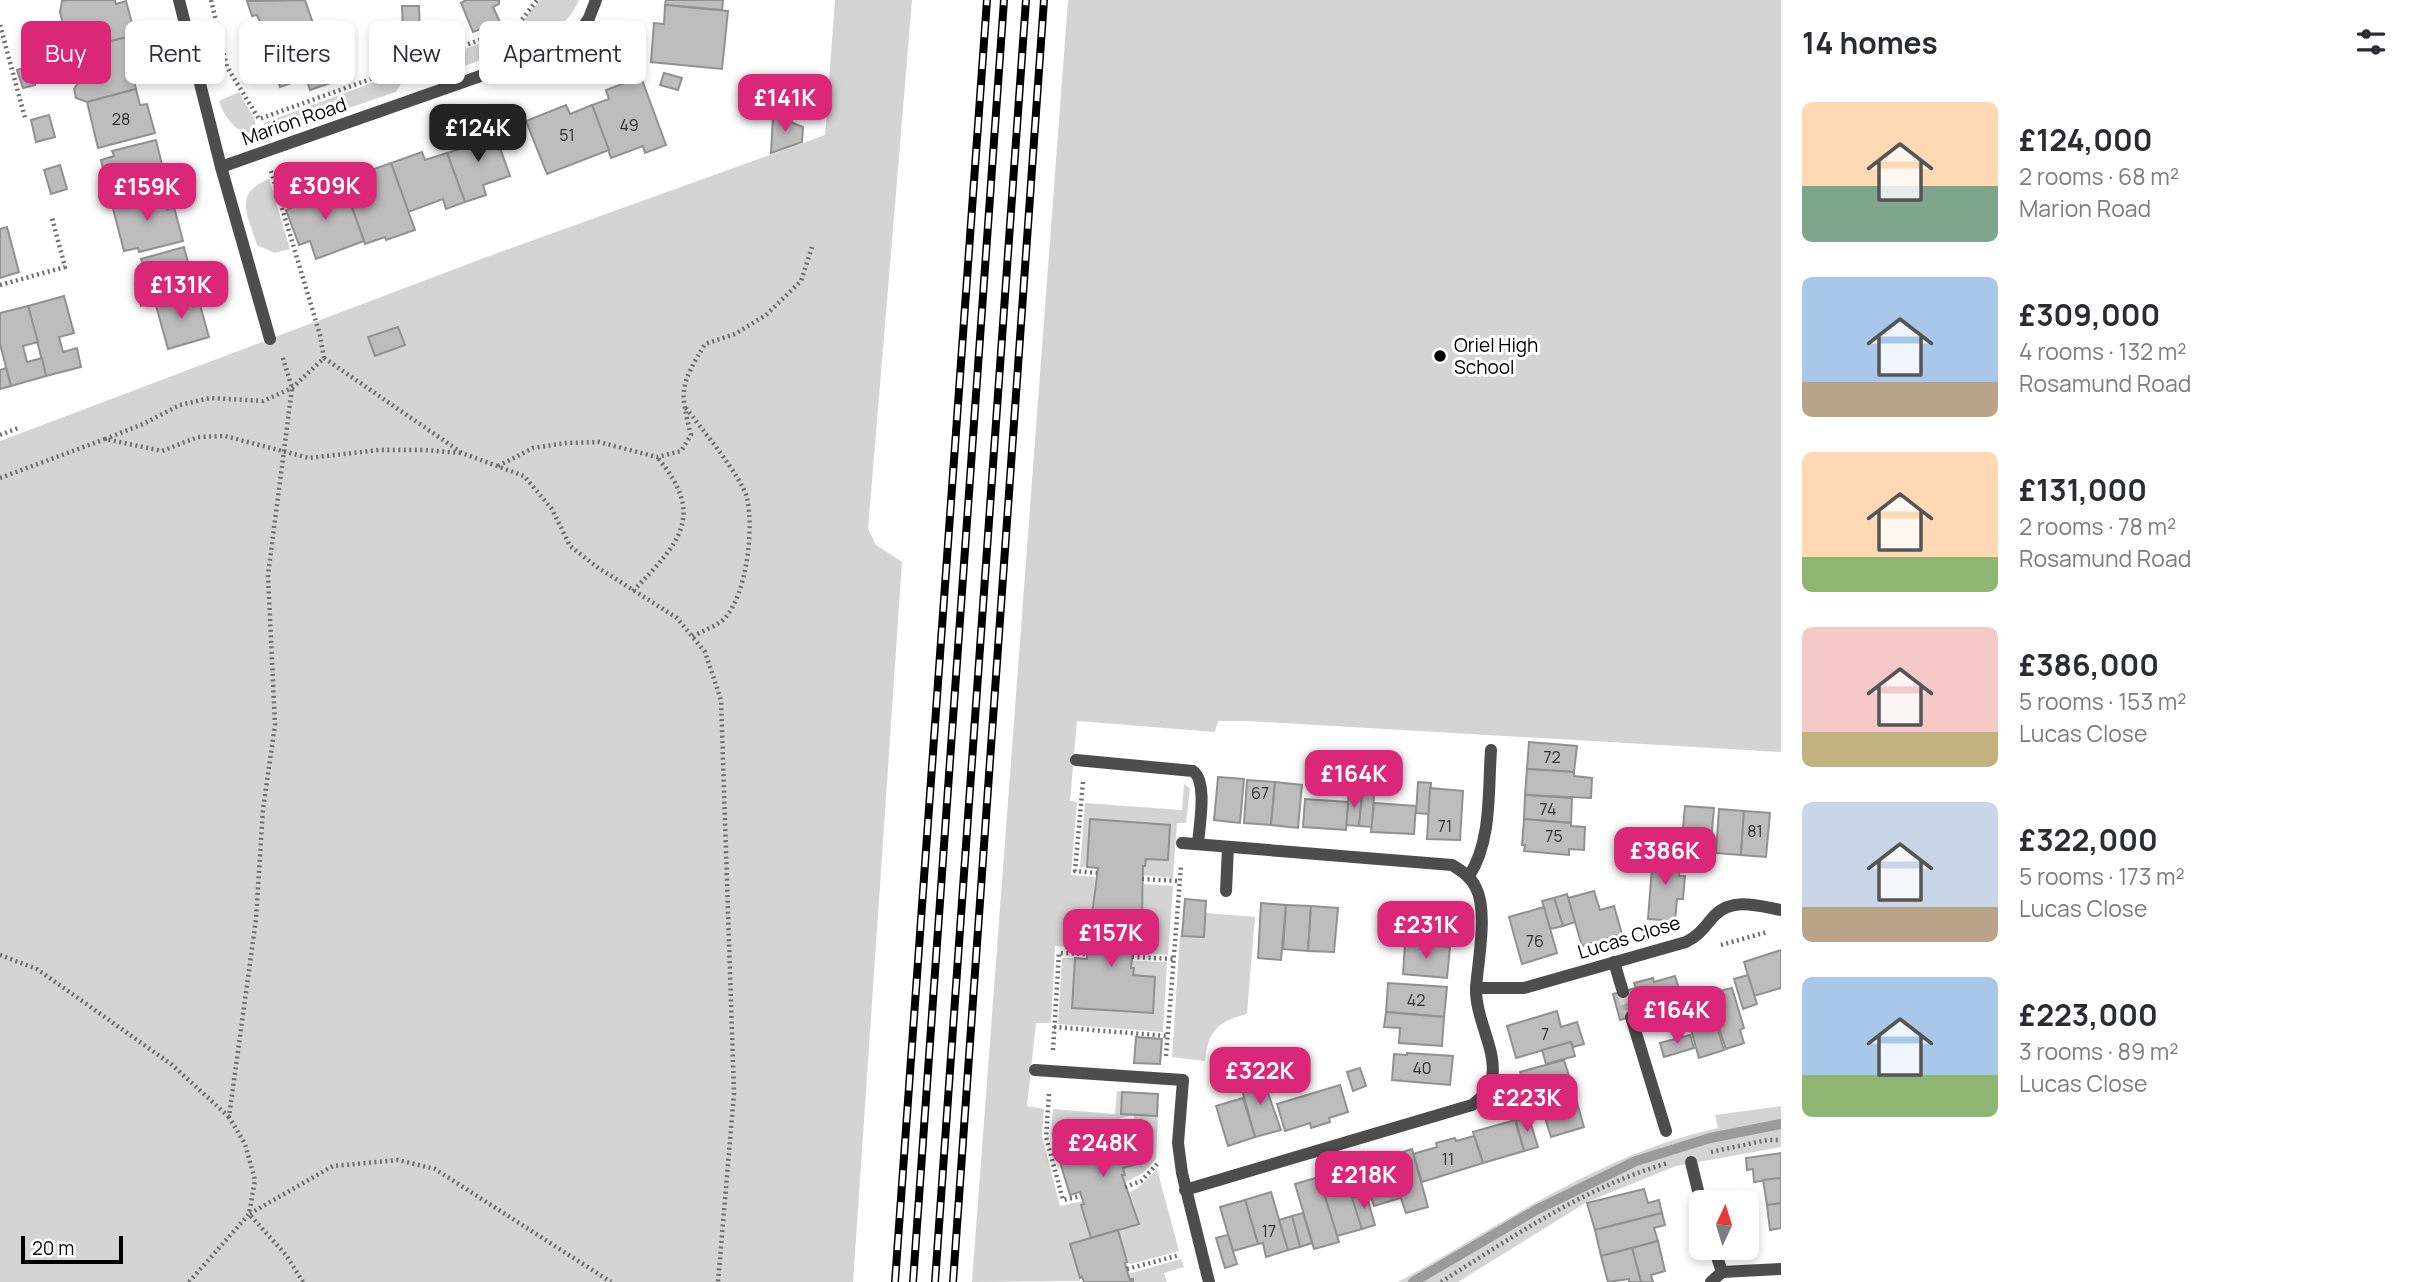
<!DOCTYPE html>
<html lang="en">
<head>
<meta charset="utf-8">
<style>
	:root { --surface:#fff; --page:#f7f7f7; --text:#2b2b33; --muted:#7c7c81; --accent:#db2777 }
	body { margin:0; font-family:Manrope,sans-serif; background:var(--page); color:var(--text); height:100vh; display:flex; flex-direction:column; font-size:26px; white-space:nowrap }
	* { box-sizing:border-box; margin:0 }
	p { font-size:23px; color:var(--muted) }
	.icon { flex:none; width:38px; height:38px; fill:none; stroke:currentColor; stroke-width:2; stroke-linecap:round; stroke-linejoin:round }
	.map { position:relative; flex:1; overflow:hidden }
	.sheet { display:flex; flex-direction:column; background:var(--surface); width:630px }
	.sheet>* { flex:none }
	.guide { position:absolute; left:21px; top:21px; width:665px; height:63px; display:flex; gap:14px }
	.needle { width:46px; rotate:4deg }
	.buttons { position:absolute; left:1689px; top:1190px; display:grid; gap:14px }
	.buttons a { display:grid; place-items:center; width:70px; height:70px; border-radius:10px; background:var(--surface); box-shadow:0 4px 10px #0003; font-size:35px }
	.scale { position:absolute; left:21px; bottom:18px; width:102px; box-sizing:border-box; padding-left:7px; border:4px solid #000; border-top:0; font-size:19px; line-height:24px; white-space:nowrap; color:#000; -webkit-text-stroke:5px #fff; paint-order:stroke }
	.price { position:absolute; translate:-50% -60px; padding:0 16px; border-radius:14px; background:var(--accent); color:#fff; font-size:23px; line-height:46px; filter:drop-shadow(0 2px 4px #0008) }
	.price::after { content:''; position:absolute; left:50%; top:42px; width:21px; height:16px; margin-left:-10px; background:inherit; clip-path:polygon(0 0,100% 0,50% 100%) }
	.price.selected { background:#222; color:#fff }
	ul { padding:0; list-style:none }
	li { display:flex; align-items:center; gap:21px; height:175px; padding:0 21px }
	li span { display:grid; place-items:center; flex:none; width:196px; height:140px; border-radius:10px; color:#555 }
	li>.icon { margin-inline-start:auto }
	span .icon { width:84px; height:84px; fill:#fffc; stroke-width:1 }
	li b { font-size:30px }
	h2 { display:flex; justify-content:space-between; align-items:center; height:84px; padding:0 21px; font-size:30px }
	.tag { padding:0 24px; border-radius:10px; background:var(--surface); box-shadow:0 4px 10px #0003; font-size:24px; line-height:63px }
	.tag.selected { background:var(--accent); color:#fff }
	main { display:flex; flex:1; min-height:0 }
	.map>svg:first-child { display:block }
</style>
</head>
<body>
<main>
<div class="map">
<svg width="1781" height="1282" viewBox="0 0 1781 1282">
	<rect width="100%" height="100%" fill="#fff"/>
	<g fill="#d4d4d4">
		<path d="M540,0H579C567,29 541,39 513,48L516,29Z"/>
		<path d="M835,0H912L868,529L876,545L902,562L853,1282H0V441L484,258L825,135Z"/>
		<path d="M1068,0H1781V752L1247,721H1218L1215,732L1077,721L1070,801L1077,802L1071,875L1095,877L1092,914H1087L1085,948L1055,946L1051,1023H1036L1027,1106L1044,1109L1042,1136L1060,1206L1083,1201L1084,1204L1081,1205L1091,1238L1070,1244L1080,1281L972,1282Z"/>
		<path d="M493,39L492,56L423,81L419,79V65Z"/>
		<path d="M404,71L405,78L396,92L266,136L264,123Z"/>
		<path d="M239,92L255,120L257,137C236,132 226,121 219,101Z"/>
		<path d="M269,179L290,249L275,253L257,245C248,215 232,194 269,179Z"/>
		<path d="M1184,784L1190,788L1186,823H1177L1173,878L1142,875L1146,859L1168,860L1170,825L1090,820L1087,867H1080L1085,803L1182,810Z"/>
		<path d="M1144,884L1173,886L1168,955L1132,953V950H1135L1137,917H1142Z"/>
		<path d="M1206,913L1255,917L1247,1014C1218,1021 1208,1031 1205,1061L1172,1057L1180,935L1204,937Z"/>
		<path d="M1062,958H1075L1153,1012L1155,977L1133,975L1131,961L1167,962L1163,1032L1058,1024Z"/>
		<path d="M1117,1091L1122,1092L1121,1114L1157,1115L1159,1094L1156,1159L1143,1173L1124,1183C1119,1164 1134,1138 1134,1115L1093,1125L1096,1138L1056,1149L1051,1134L1053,1109L1115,1114Z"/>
		<path d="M1781,1106V1147L1676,1166L1587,1202L1458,1282H1398C1501,1225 1602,1153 1718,1128L1715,1115Z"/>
		<path d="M1157,1169L1179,1251L1131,1264L1127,1262L1118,1230L1139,1224L1130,1192L1139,1187Z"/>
		<path d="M1181,1259L1184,1267L1164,1273L1167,1282H1133L1132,1279L1130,1280L1128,1274Z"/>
	</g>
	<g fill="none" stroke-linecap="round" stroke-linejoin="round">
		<path stroke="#9b9b9b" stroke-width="10" d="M1413,1282L1536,1210L1636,1161L1710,1138L1781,1124"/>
	</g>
	<g fill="#bdbdbd" stroke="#919191" stroke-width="2">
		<path d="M67,0H115L116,4L126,1L134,31L126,34L127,37L88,47L84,32L66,37L60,12L62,1Z"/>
		<path d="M305,0L317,35L277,49L269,25L262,27L257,15L252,16L247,1Z"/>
		<path d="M466,0H499V4L493,7L500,22L473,32L461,3Z"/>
		<path d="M666,0H723L722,10L665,5Z"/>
		<path d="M665,5L728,11L722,69L651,62L654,23L664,24Z"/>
		<path d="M402,6H419L420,36H403Z"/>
		<path d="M440,29L446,44L428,50L423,35Z"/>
		<path d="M317,35L334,82L310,90L306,78L280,87L275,73L285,69L277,49Z"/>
		<path d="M127,37L129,44L133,43L139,67L131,69L136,89L87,102L76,98L74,89L80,80L95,76L88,47Z"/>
		<path d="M30,66L35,85L23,88L17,70Z"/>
		<path d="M664,73L682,78L678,90L660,85Z"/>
		<path d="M641,77L666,145L645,153L643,146L611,158L592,105L609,99L606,90Z"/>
		<path d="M136,89L140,105L147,104L155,133L98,148L87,102Z"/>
		<path d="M566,105L570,114L592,105L609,150L547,174L526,121Z"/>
		<path d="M49,115L55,137L36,142L31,120Z"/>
		<path d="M773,115L803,127L802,142L771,153Z"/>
		<path d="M493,128L510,176L483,185L486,195L465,202L447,153L465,147L462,139Z"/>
		<path d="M156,140L164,173L158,175L162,192L112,205L104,201L103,192L107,186L101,160L114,156L112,151Z"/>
		<path d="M422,152L425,160L447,153L465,202L446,209L443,199L408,212L391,163Z"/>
		<path d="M391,163L415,230L386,240L385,237L365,244L345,188L360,183L357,175Z"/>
		<path d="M60,165L67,189L51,194L44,170Z"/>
		<path d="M345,188L364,241L316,259L310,241L299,245L286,210L296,206L293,199L319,190L321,197Z"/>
		<path d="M162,192L167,210L174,207L183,241L139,252L138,248L124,251L112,205Z"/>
		<path d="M7,227L19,272L0,278V229Z"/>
		<path d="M184,247L192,278L186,280L189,293L141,306L135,284L147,280L141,259Z"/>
		<path d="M189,293L193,307L200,305L209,337L168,349L155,302Z"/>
		<path d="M64,296L74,333L59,337L63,352L77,348L81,367L46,376L28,306Z"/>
		<path d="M28,306L38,342L23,346L27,362L42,358L46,376L11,386L0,344V313Z"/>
		<path d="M398,327L405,345L375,356L368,337Z"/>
		<path d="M6,368L11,386L0,389V370Z"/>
		<path d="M1529,742L1577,746L1574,772L1527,769Z"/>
		<path d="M1527,769L1574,772V776L1592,778L1591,798L1525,795Z"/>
		<path d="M1218,777L1244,779L1240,823L1214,820Z"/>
		<path d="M1247,780L1275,782L1271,825L1244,823Z"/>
		<path d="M1275,782L1302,785L1298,828L1271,825Z"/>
		<path d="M1418,782L1431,783L1429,814L1416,813Z"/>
		<path d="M1430,788L1463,791L1460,840L1427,839Z"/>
		<path d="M1349,793L1362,794L1359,826L1346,825Z"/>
		<path d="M1362,794L1374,795L1372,827L1359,826Z"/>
		<path d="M1525,795L1572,798L1571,823L1524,819Z"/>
		<path d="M1305,799L1348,802L1346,830L1303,827Z"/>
		<path d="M1374,803L1416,806L1414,834L1371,832Z"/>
		<path d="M1685,806L1714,808L1710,853L1681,851Z"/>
		<path d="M1719,809L1744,811L1741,855L1716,853Z"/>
		<path d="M1744,811L1770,813L1766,857L1741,855Z"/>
		<path d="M1090,819L1170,825L1168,860L1146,859L1145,866H1143L1142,917L1092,914L1098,868L1087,867Z"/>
		<path d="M1524,819L1571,823V826L1585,827L1584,850L1569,849V855L1524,851L1525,845H1522Z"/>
		<path d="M1653,854L1681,856L1679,876H1685L1683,899H1677L1675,921L1648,919Z"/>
		<path d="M1594,891L1600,910L1614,906L1622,934L1582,946L1568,898Z"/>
		<path d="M1567,894L1575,922L1563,926L1554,898Z"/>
		<path d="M1554,898L1563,926L1550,929L1542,901Z"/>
		<path d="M1185,899L1206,901L1204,937L1182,936Z"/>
		<path d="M1261,903L1286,905L1281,960L1258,958Z"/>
		<path d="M1286,905L1311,906L1308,951L1283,949Z"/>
		<path d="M1311,906L1338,908L1334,952L1308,951Z"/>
		<path d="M1544,907L1557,953L1522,964L1509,917Z"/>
		<path d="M1407,913L1452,916L1450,947L1405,944Z"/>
		<path d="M1087,914L1137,917L1131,968H1134L1133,975L1155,977L1153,1013L1072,1008L1075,958L1087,959V949L1085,948Z"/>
		<path d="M1405,944L1450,947L1447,978L1403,974Z"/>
		<path d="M1781,950V988L1754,996L1744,962Z"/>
		<path d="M1748,975L1757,1004L1743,1009L1734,979Z"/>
		<path d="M1675,976L1683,1002L1620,1020L1613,994L1636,988L1634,983L1653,978L1654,982Z"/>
		<path d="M1388,983L1447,987L1444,1017L1386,1012Z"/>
		<path d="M1732,988L1744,1028L1740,1030L1744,1043L1726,1049L1707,994Z"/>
		<path d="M1707,994L1724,1050L1699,1058L1683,1002Z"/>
		<path d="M1557,1011L1561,1027L1577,1022L1584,1044L1573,1047L1571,1042L1516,1058L1507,1026Z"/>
		<path d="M1386,1012L1444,1017L1442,1046L1399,1043L1400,1028L1384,1027Z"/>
		<path d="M1690,1035L1694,1048L1664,1057L1660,1043Z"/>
		<path d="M1136,1037L1162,1039L1160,1064L1134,1063Z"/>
		<path d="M1571,1042L1575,1056L1546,1064L1542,1050Z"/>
		<path d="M1407,1053L1453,1056L1450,1085L1392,1080L1394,1054L1407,1055Z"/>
		<path d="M1564,1060L1572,1085L1528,1097L1520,1072Z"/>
		<path d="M1360,1068L1366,1086L1353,1091L1347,1072Z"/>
		<path d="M1262,1076L1281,1130L1255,1137L1240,1083Z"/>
		<path d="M1340,1085L1348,1112L1329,1118L1330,1122L1311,1128L1310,1123L1285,1131L1277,1104Z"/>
		<path d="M1572,1085L1584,1127L1551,1137L1538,1095Z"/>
		<path d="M1122,1092L1158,1094L1157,1116L1121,1114Z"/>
		<path d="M1243,1098L1255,1137L1228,1146L1216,1106Z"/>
		<path d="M1529,1118L1538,1147L1524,1151L1516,1121Z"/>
		<path d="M1515,1120L1524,1151L1483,1163L1473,1132Z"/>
		<path d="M1134,1127L1144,1162L1123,1168L1125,1175H1122L1139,1224L1091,1238L1081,1205L1084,1204L1080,1192L1070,1195L1056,1149Z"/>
		<path d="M1474,1136L1483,1163L1422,1182L1413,1154L1437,1147L1436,1143L1455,1138L1456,1141Z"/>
		<path d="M1412,1149L1428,1207L1406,1213L1387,1157Z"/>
		<path d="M1781,1153V1178L1754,1182L1753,1169L1747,1170L1746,1158Z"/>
		<path d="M1387,1157L1400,1198L1374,1206L1361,1165Z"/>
		<path d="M1344,1170L1362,1229L1337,1236L1319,1177Z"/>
		<path d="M1319,1177L1339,1242L1314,1249L1295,1184Z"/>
		<path d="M1781,1178V1203L1767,1205L1763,1180Z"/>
		<path d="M1644,1189L1648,1203L1659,1200L1662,1213L1595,1230L1587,1203Z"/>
		<path d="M1271,1192L1288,1250L1266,1257L1263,1243L1258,1244L1245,1200Z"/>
		<path d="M1366,1194L1375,1225L1362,1229L1352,1198Z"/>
		<path d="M1245,1200L1258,1244L1233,1251L1220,1207Z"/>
		<path d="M1781,1203V1228L1770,1230L1767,1205Z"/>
		<path d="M1303,1213L1312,1243L1300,1247L1292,1216Z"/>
		<path d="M1662,1213L1665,1225L1654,1228L1658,1241L1601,1256L1595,1230Z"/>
		<path d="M1292,1216L1300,1247L1288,1250L1279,1220Z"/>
		<path d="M1118,1230L1127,1262L1125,1263L1128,1274L1130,1280L1133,1279V1282H1084L1082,1277L1080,1278L1070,1244Z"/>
		<path d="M1228,1235L1237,1264L1225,1268L1216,1238Z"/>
		<path d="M1658,1241L1665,1271L1651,1275L1653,1282H1641L1632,1248Z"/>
		<path d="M1632,1248L1641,1282H1629V1279L1608,1282L1601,1256Z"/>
	</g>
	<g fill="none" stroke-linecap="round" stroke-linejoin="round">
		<path stroke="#d9d9d9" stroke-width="12" stroke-dasharray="12 6" stroke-linecap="butt" d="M1623,992L1631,1017"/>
		<g stroke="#6f6f6f" stroke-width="4.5" stroke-dasharray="2 3.5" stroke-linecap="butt">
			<path d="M211,0L227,67L259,119L516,27L537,0"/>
			<path d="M0,25L25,118"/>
			<path d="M271,171L320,335L324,358"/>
			<path d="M0,285L65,267L52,218"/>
			<path d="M686,408C700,427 742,477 747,498C754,529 747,593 725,618C718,626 701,631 692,637"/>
			<path d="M0,435L18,428"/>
			<path d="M105,439L143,424L180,405L210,398L263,401L292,388L324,358L462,453L524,476L552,509L570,546L597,567L677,618L705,652L721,700L734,1093L718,1282"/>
			<path d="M498,466L533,448L566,443L599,442L657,457L681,451L691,435C679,389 681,384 705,344L735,334L766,315L801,281L812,247"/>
			<path d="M0,478L105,439L162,451L198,437L225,436L309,458L379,450H424L461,453"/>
			<path d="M633,591C679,543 707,516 657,457"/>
			<path d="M1083,782L1075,871L1097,873"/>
			<path d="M1142,879L1179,881"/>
			<path d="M1721,945L1767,932"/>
			<path d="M0,955L37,969L171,1064L229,1117"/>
			<path d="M1132,957L1174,959"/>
			<path d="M1054,1027L1168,1036"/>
			<path d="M1053,1050L1059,953L1087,954"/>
			<path d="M1166,1056L1181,866"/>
			<path d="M1049,1094L1046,1137L1063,1200L1081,1196"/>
			<path d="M1711,1152L1767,1140H1781"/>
			<path d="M1125,1187L1141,1181L1158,1163"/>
			<path d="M1127,1269L1180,1255"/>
			<path d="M189,1282L249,1214L255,1180L245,1144L229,1117L256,919L263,809L275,725L268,575L292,388L282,355"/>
			<path d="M303,1282L286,1255L249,1214L333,1166L398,1160L435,1169L611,1282"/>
			<path d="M1441,1282C1514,1236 1585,1187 1668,1163"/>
		</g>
		<g stroke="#4d4d4d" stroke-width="12">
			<path d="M179,0L221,167L270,339"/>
			<path d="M221,167L506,67L564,44L579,33L589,18L596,0"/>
			<path d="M1076,760L1193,771C1208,782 1199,827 1198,844"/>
			<path d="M1182,843L1452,865C1462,871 1471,877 1476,888C1488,911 1478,961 1476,988"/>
			<path d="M1469,876C1492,841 1488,791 1491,750"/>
			<path d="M1226,891L1228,847"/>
			<path d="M1614,962L1623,992"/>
			<path d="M1631,1017L1666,1131"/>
			<path d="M1035,1070L1183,1080L1178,1143L1182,1173L1209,1282"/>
			<path d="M1691,1162L1701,1203"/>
			<path d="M1185,1190L1472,1105C1517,1074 1475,1031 1476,988H1524L1686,942C1700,935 1705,926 1715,915C1733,897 1759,906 1781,910"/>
			<path d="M1714,1248L1722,1272"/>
			<path d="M1722,1272L1781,1269"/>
			<path d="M1711,1282L1722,1272"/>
		</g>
		<g stroke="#000" stroke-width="8">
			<g id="rail">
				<path d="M895,1282L987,0"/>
				<path d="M913,1282L1004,0"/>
				<path d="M935,1282L1026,0"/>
				<path d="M953,1282L1044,0"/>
			</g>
		</g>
		<use href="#rail" stroke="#fff" stroke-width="5" stroke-dasharray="16" stroke-linecap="butt"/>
	</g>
	<circle fill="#000" stroke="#fff" stroke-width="2.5" cx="1440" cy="356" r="7"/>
	<g text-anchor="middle" stroke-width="6" stroke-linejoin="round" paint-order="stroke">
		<g font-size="16" fill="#2f2f2f">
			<text x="121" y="125">28</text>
			<text x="629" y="131">49</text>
			<text x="567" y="141">51</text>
			<text x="1552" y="763">72</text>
			<text x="1260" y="799">67</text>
			<text x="1548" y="815">74</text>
			<text x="1445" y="832">71</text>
			<text x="1755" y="837">81</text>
			<text x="1554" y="842">75</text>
			<text x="1535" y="947">76</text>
			<text x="1416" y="1006">42</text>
			<text x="1545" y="1040">7</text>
			<text x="1422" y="1074">40</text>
			<text x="1448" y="1165">11</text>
			<text x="1269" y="1237">17</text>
		</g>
		<g font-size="19" fill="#000" stroke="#fff">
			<text transform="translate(294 121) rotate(-19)" y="7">Marion Road</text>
			<text transform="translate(1629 937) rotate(-17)" y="7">Lucas Close</text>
		</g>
		<g font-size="19" fill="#000" stroke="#fff" text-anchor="start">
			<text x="1454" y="352">Oriel High<tspan x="1454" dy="22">School</tspan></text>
		</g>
	</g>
</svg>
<div class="buttons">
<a><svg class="needle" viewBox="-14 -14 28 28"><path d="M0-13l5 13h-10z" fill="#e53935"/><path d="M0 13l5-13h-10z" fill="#7c7c81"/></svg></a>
</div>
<div class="scale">20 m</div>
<b class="price" style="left:785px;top:134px">£141K</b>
<b class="price selected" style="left:478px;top:164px">£124K</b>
<b class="price" style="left:325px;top:222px">£309K</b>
<b class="price" style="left:147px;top:223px">£159K</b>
<b class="price" style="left:181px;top:321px">£131K</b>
<b class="price" style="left:1354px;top:810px">£164K</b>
<b class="price" style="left:1665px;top:887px">£386K</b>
<b class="price" style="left:1426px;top:961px">£231K</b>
<b class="price" style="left:1111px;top:969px">£157K</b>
<b class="price" style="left:1677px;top:1046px">£164K</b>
<b class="price" style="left:1260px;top:1107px">£322K</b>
<b class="price" style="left:1527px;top:1134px">£223K</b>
<b class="price" style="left:1103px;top:1179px">£248K</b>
<b class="price" style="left:1364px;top:1211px">£218K</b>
<div class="guide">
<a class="tag selected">Buy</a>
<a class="tag">Rent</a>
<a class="tag">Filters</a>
<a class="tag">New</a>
<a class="tag">Apartment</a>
</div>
</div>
<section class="sheet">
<h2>14 homes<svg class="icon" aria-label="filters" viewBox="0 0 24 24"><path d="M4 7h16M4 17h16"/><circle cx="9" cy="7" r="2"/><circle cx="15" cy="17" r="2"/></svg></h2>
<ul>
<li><span style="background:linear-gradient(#ffd9b3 60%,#7fa58c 0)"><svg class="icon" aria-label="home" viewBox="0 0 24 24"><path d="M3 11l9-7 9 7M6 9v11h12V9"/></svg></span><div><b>£124,000</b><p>2 rooms · 68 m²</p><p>Marion Road</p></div></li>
<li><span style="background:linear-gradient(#a9c7e8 75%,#b9a48a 0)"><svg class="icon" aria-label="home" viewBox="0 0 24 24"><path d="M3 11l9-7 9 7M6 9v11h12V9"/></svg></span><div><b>£309,000</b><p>4 rooms · 132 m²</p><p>Rosamund Road</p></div></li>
<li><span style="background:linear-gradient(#ffd9b3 75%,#8fb573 0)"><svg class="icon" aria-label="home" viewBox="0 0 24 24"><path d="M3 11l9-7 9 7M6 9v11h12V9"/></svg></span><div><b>£131,000</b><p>2 rooms · 78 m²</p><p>Rosamund Road</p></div></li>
<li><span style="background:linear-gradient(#f6c9c9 75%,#c2b280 0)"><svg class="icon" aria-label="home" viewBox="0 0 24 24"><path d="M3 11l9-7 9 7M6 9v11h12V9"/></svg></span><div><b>£386,000</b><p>5 rooms · 153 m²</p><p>Lucas Close</p></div></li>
<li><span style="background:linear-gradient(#c9d6e8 75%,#b9a48a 0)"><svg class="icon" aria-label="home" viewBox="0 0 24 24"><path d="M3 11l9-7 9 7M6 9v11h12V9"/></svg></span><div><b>£322,000</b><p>5 rooms · 173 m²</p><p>Lucas Close</p></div></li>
<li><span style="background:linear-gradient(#a9c7e8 70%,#8fb573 0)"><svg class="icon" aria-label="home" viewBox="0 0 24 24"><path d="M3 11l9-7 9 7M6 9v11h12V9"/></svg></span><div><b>£223,000</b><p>3 rooms · 89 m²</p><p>Lucas Close</p></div></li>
</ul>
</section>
</main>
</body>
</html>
